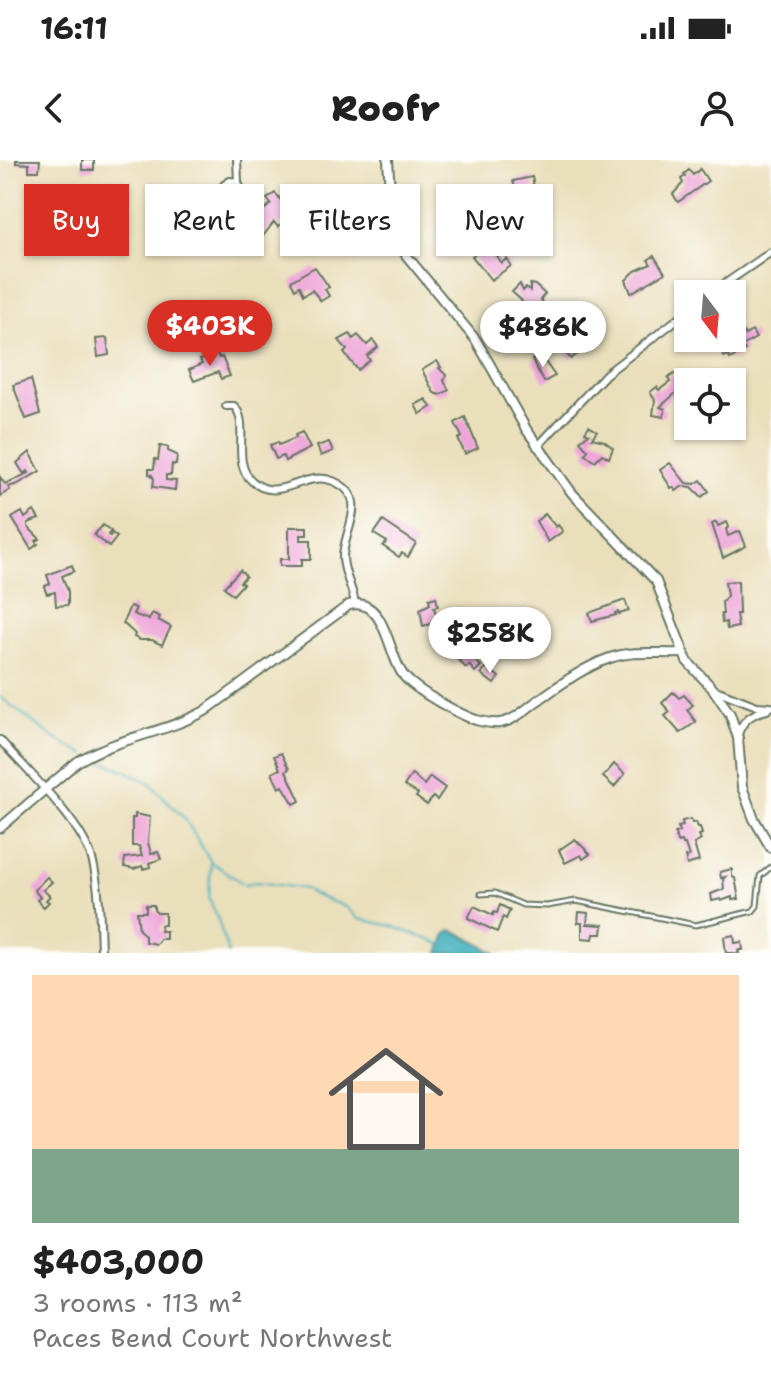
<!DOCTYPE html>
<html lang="en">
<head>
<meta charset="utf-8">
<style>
	:root { --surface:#fff; --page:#f2f2f2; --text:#222; --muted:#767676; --accent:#d93025 }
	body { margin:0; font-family:"Shantell Sans",sans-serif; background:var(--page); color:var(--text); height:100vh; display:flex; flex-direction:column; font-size:30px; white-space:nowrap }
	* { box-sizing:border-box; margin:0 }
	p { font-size:26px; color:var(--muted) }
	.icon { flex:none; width:44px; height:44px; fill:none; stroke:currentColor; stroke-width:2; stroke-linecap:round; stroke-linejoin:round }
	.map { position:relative; height:793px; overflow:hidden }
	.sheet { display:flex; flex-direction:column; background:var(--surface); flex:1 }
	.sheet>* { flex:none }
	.banner { position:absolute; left:24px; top:24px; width:724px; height:72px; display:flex; gap:16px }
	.needle { width:52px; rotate:164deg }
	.controls { position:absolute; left:674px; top:120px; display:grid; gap:16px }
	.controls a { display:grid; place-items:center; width:72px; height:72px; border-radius:0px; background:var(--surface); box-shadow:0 2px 6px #0004; font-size:40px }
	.price { position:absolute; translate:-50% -68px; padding:0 18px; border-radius:28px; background:#fff; color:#222; font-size:26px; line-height:52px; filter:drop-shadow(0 2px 4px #0008) }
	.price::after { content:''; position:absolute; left:50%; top:48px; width:24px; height:18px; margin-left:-12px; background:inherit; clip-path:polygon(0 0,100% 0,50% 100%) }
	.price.active { background:var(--accent); color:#fff }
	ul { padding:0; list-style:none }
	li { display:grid; align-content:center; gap:16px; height:424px; padding:0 32px }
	li span { display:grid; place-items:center; height:248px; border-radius:0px; color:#555 }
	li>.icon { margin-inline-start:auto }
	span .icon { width:144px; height:144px; fill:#fffc; stroke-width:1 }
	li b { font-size:34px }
	.pill { padding:0 28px; border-radius:0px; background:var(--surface); box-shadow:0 2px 6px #0004; font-size:28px; line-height:72px }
	.pill.active { background:var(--accent); color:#fff }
	.status { display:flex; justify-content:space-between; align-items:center; height:56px; padding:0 40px; background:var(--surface); direction:ltr }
	.status svg { height:22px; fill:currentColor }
	header { display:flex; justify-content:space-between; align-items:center; height:104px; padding:0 32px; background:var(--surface); font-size:36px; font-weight:800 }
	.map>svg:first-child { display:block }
</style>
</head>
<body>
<div class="status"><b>16:11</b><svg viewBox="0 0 49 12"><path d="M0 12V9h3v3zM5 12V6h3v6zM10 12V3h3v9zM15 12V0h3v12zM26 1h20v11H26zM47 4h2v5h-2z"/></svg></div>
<header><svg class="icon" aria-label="back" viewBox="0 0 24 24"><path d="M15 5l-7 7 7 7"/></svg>Roofr<svg class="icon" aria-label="person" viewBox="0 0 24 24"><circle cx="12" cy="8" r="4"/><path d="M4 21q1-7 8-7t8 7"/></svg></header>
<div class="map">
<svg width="771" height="793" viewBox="0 0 771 793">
	<rect width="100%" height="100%" fill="#fdfcf7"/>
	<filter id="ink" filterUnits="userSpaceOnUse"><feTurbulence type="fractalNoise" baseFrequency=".0125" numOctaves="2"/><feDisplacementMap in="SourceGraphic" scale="16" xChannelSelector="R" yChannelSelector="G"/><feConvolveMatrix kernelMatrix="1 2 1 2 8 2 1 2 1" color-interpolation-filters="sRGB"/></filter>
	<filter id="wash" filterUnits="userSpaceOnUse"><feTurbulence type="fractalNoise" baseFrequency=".006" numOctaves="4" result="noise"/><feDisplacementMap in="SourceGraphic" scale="32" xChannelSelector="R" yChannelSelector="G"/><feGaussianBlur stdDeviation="1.8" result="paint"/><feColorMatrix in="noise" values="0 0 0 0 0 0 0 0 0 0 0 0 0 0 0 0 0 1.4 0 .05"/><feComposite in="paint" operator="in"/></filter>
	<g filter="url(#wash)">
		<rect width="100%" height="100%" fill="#eadfbb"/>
		<path fill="#42b0be" stroke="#307679" stroke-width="2" d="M451,770L457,772L496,793H439L446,774Z"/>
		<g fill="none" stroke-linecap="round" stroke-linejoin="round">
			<g stroke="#42b0be" stroke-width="2">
				<path d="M0,537L54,578L85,595"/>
				<path d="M90,598L120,608L150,623L185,659L211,702L244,724L257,722L306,729L314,735L346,747L359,759L392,766L441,784"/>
				<path d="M211,702L209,739L218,759L228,793"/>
			</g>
		</g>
		<g id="blocks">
			<g fill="#eea4d9">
				<path d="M16,0H40L39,11H29V4L16,3Z"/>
				<rect x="82" y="0" width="12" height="10"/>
				<path d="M700,9L708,21L678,42L673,34L683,23L681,19L685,16L684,14L689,10L693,15Z"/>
				<path d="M532,17L534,27L516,31L513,21Z"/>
				<path d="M351,25L355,36L358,35L361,40L362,50L358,51L361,60L347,63L345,55L341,56L337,41H333L331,33Z"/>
				<path d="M275,33L285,45L283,47L287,51L284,53L288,58L278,67L274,62L263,76L253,65L258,60L255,57L271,44L267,39Z"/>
				<path d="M190,55L196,59L198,56L208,60L210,57L224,66L222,69L227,72L219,84L215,81L213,84L201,77L198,81L192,77L197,69L193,67L189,73L182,68Z"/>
				<path d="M493,65L502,82L499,84L502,88L495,92L501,103L507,99L511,106L491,120L472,96L485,88L477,74Z"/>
				<path d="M654,96L665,113L631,133L626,120L635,111L651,104L648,100Z"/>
				<path d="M315,107L329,127L325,129L329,136L321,141L312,130L303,135L299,126L295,129L291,121Z"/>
				<path d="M520,124L523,131L526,128L530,131V124L535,125L545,134L540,140L549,148L553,143L557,147L545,161L533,154L527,155L522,151L519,145L522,141L512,132Z"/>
				<path d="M592,163L602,175L571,199L565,192L574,185L569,179L573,176L571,173L576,170L581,181L588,175L586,168Z"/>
				<path d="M743,171L745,175L752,171L756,178L742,186L745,190L730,199L728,195L724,197L719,188L722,187L721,184Z"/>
				<path d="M350,174L353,179L358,175L367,185L373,180L378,187L367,196L370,200L358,210L344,193L347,190L339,180Z"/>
				<path d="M107,178L109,195L98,197L96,179Z"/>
				<path d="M217,193L219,198L222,197L230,216L221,219L218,212L194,221L189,210L202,204L200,200Z"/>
				<path d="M541,196L555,216L544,222L532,200Z"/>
				<path d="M437,201L441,207L439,208L446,215L444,221L449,230L440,235L434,233L422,210Z"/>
				<path d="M676,213L687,230L680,235L677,232L660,247L665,249L664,257L653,255L655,240L650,232L657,227L659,230L670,222L668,218Z"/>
				<path d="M31,219L40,254L26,259L13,225Z"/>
				<path d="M426,239L431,247L420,254L415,245Z"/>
				<path d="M465,257L478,288L465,294L458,279L462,277L455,263Z"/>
				<path d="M589,266L597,271L592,278L604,281L613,288L609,298L602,294L595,301L585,294L588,290L580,281L589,274L585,272Z"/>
				<path d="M302,272L310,288L285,301L283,296L276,299L270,285L278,282L279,285L296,278L295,275Z"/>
				<path d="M329,282L333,291L321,296L317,286Z"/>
				<path d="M160,286L168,287V291L177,295L176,305L172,304L171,315H166V320L176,321L175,330L153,327L154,319L152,315L149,314V309H154L155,299L158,300Z"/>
				<path d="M30,292L40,311L18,324L8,327L10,330L0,336V317L5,324L29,313L28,311L24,314L17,303Z"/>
				<path d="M670,303L686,323L695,324L701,320L709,331L702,337L692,327L683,326L676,331L673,327L671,328L660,310Z"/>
				<path d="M34,351L39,359L28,363V367L40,379L36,381L38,384L31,389L12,358L22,352L25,358Z"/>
				<path d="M545,354L556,367L558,365L563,371L548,382L536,361Z"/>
				<path d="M383,361L416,383L408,397L402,393L399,397L383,386L387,382L374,374Z"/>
				<path d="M716,362L718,366L727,362L729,367L726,369L728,376L740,371L746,386L723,398L712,364Z"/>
				<path d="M103,365L111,371L108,375L110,376L112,373L117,377L109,387L94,375Z"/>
				<path d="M289,367H307V375H301V380H311V399H302V406H280V399H289Z"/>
				<path d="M72,405L74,411L62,416L68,431V445L56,446L55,432L47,434L45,430V426L50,424L47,415Z"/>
				<path d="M240,410L246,416L240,422L243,424L233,435L224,427Z"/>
				<path d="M738,421L739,454H736L738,467L727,469L726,462L722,463L721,454H723L722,442L727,436L725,422Z"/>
				<path d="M436,437L438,446L434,447L438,462L423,466L420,449L430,444L429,439Z"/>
				<path d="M625,440L629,451L619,454L618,452L615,453L616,455L592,461L589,453Z"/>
				<path d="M130,446L136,448L133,454L149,460L152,453L160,457L158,460L171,467L162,485L152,480H140L134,477L135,474L123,463Z"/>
				<path d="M457,471L461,475L456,480L465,492L470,487L475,492L471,497L481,506L475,512L469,505L466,508L444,485Z"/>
				<path d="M487,507L499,517L494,524L481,514Z"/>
				<path d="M673,532L679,538L684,535L693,545L687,550L696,562L680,573L665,556L670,552L662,543Z"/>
				<path d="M281,593L289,609L286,611L300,641L294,644L283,626L279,628L272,613L280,609L274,596Z"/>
				<path d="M614,604L625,614L614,627L603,617Z"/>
				<path d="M412,614L424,625L430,617L445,628L437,640L433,637L427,645L416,637L418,634L404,626Z"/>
				<path d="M135,654L150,657L148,682L151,694L158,692L161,699L149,703L150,707L143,709L142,706L134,709L124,707L125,698L142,696L139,686H132V658H135Z"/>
				<path d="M691,659L692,663L696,662L698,667H700L702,674L699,675L701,680L694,684L699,701L687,705L685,697L689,696L685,684H683L682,681L677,682L675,673L680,671L678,667L683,666L682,661Z"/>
				<path d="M575,679L590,694L583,699L581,695L565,703L559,690Z"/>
				<path d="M732,709V717L735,718L739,739L732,740V737L721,741V739L712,741L711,734L724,729L723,719L725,717L721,718L720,712Z"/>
				<path d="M47,717L52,722L43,730L50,736L46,740L49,742L44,747L37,740L40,737L34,730Z"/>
				<path d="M146,745H154V750L157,753H165V765H161L160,771H166V779H160L156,784L145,782V775L139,770L137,752H146Z"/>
				<path d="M500,745L510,750L506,759L503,757L497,772L468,758L474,746L493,755L494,752L497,753Z"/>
				<path d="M579,752L588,753L587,764L603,765L602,774H594L593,779L582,778V763H578Z"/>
				<path d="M734,775L735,783L742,782L743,790H738L739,793H726L724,777Z"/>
			</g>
		</g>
	</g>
	<g filter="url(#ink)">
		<use href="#blocks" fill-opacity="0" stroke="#667663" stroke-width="2"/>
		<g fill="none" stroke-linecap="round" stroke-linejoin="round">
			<g stroke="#667663" stroke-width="7">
				<path id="service" d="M481,734L495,733L523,745L547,746L576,741L696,765L753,751L757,746L760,716L771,707"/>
			</g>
			<g stroke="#667663" stroke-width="10">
				<g id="minor">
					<path d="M237,0L238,22L242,32L238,39H227L223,33L224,25L230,21L238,22"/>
					<path d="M710,134L771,92"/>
					<path d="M226,246H234C251,263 230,302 252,321C279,345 304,309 333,321C372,337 343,370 343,397C343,413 353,428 355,444"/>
					<path d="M537,287L606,214L688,151"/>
					<path d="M713,529L757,546L771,547"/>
					<path d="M738,574C743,559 753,553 767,550"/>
					<path d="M0,580C27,611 81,661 92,699C100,729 100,762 101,793"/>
				</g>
			</g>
			<g stroke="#667663" stroke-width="12">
				<g id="tertiary">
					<path d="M388,0L392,62L406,95L476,180L526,269L572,333L656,421L687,501L713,529L730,554L738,578L742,627L754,659L771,688"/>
					<path d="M0,668L77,602C116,578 165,573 205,551L349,445C387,436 388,498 404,516C415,530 458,554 476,560C484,562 492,564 500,563C514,561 526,549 537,541C560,525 582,508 610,498C633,490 658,494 682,493"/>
				</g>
			</g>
			<use href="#service" stroke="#fff" stroke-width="3"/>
			<use href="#minor" stroke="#fff" stroke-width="6"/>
			<use href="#tertiary" stroke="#fff" stroke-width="8"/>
		</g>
	</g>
</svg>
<div class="controls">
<a><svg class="needle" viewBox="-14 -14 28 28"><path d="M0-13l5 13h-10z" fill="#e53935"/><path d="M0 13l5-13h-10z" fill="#767676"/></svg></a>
<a><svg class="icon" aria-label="locate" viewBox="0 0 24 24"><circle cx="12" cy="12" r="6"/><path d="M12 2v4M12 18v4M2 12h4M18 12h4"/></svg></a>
</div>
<b class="price active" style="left:210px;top:208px">$403K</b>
<b class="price" style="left:543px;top:209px">$486K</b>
<b class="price" style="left:490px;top:515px">$258K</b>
<div class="banner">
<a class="pill active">Buy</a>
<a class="pill">Rent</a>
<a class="pill">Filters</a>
<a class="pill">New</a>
</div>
</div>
<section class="sheet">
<ul>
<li><span style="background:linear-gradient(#ffd9b3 70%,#7fa58c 0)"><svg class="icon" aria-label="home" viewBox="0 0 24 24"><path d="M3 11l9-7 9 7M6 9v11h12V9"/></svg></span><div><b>$403,000</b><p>3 rooms · 113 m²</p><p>Paces Bend Court Northwest</p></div></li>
</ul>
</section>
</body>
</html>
